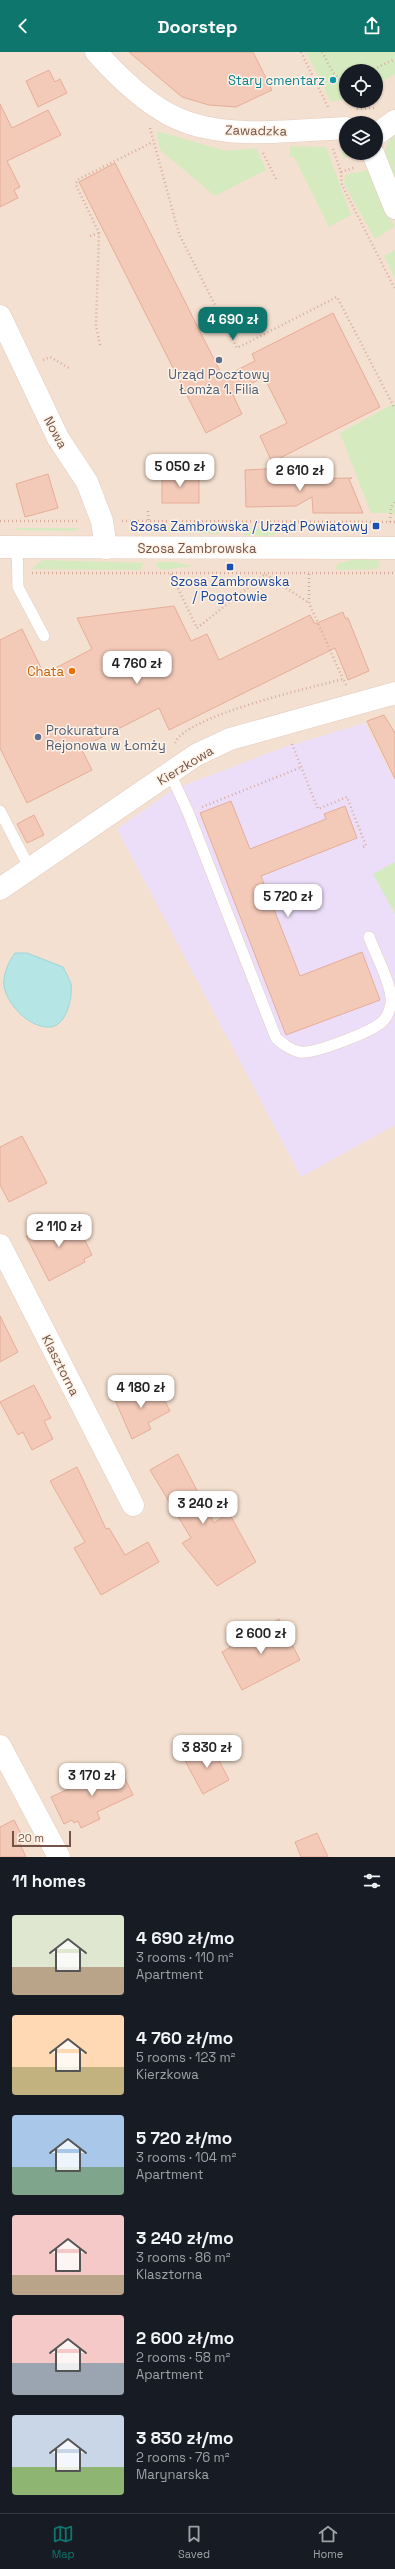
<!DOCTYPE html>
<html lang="en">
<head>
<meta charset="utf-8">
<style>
	:root { --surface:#171b24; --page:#242831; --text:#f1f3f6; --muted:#9ea1a6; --line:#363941; --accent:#0f766e }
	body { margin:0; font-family:"Space Grotesk",sans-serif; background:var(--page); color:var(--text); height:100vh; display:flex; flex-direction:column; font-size:15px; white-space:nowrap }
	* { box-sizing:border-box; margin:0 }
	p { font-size:13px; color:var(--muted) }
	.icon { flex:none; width:22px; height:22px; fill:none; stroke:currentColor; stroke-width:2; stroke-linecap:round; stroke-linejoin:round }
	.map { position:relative; height:1805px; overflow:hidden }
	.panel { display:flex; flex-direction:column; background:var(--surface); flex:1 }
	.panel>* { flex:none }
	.controls { position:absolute; left:339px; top:12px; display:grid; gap:8px }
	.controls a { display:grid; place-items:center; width:44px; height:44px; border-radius:50%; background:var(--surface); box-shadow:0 1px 3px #0004; font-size:20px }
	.scale { position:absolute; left:12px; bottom:10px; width:59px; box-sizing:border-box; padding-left:4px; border:2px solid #745348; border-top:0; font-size:11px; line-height:14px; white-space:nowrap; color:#745348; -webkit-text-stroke:3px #fff3e8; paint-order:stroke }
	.price { position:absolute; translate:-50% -34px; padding:0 9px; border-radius:8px; background:#fff; color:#222; font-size:13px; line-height:26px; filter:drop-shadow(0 1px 2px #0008) }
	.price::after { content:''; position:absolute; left:50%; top:24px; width:12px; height:9px; margin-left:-6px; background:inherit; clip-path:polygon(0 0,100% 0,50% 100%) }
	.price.current { background:var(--accent); color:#fff }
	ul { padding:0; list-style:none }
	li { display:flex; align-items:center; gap:12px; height:100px; padding:0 12px }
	li span { display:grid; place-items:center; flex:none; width:112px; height:80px; border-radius:4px; color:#555 }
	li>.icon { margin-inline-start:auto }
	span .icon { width:48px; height:48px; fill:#fffc; stroke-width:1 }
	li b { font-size:17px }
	h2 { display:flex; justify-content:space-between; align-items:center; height:48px; padding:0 12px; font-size:17px }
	header { display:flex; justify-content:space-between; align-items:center; height:52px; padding:0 12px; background:var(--accent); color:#fff; font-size:18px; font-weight:800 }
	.tabs { display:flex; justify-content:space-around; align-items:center; height:56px; border-top:1px solid var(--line); background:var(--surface); font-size:11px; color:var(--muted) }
	.tabs a { display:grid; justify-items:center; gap:2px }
	.tabs .current { color:var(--accent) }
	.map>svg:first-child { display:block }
</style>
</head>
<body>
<header><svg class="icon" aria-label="back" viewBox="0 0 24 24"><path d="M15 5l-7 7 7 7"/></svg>Doorstep<svg class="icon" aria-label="share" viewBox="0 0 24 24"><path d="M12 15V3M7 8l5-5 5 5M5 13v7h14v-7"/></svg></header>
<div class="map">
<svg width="395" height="1805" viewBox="0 0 395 1805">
	<rect width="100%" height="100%" fill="#fdefe1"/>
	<path fill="#f4e0d0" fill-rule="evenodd" d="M0,0H395V1805H0ZM346,19H376V49H346ZM346,71H376V101H346Z"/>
	<path fill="#ecdef9" d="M365,671L392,724L395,722V1073L301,1125L117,777L172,738L282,696Z"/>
	<g fill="#d6eac0">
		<path d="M306,0H395V22L376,33V19H346V47L331,50Z"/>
		<path d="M157,79L226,99L256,96L266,118L215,144L160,98Z"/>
		<path d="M395,81V132C386,110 378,102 395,81Z"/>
		<path d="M340,85L346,88V101H358L343,107Z"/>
		<path d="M290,94L326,95L351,163L329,175L294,105H289Z"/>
		<path d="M369,118L394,175L375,187L344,132L345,123Z"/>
		<path d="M395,198V226L384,204Z"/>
		<path d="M395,351V466L394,461H371L340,381Z"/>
		<path d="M220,475L219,482L157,479V476Z"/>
		<path d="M15,476H80L73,479L18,478Z"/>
		<path d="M244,476H297L267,484L244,483Z"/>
		<path d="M362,506L380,509L378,517L338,518L336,515L339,511Z"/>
		<path d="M43,508L144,511L140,518L31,517Z"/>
		<path d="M157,510H175L194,514L162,518L156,514Z"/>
		<path d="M395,810V862L373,822Z"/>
	</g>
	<path fill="#b6e5e6" stroke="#9cd6d8" d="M15,901H27L63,915C66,921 69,926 71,932C73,946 66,977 47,975C29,974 10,955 5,938C1,927 8,910 15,901Z"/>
	<g fill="#f3c9b8" stroke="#e6ad98">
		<path d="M129,0H253L272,38L236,55L209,53L182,45Z"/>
		<path d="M49,18L55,30L60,27L67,41L38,55L26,29Z"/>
		<path d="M0,52L12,76L48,58L61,83L7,109L20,135L14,138L18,146L0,155Z"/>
		<path d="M115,111L223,325L255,309L252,302L333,261L380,355L272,410L260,384L287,371L264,325L232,341L242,362L206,381L79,130Z"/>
		<path d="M287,416L292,427L352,426L349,427L363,461H313L312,445L296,454L246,455L245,418Z"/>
		<rect x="162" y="420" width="37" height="31"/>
		<path d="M48,422L58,456L25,465L16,432Z"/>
		<path d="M174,554L191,589L207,582L219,608L310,563L315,572L343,560L345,566H348L369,619L348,628L335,596L169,678L159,656L81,696L92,718L27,751L0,696V588L22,577L44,622L92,597L77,566Z"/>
		<path d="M384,663L395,681V727L367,669Z"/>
		<path d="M231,749L250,797L326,767L324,762L345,754L357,786L261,824L300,924L362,900L380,948L286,983L200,761Z"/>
		<path d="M34,763L44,783L27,791L17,772Z"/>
		<path d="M22,1084L47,1131L9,1150L0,1133V1095Z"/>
		<path d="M63,1165L69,1178L78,1174L92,1203L84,1207L85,1210L49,1229L26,1184Z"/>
		<path d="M0,1264L18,1300L0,1310Z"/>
		<path d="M148,1331L153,1341L159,1338L170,1359L148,1371L151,1377L132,1387L115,1348Z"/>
		<path d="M34,1333L51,1366L44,1369L53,1387L32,1398L23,1380L18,1383L0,1350Z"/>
		<path d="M178,1402L214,1471L229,1461L256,1510L217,1534L182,1491L191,1486L150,1418Z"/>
		<path d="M77,1415L106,1477L109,1476L125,1503L148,1490L159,1510L101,1543L74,1496L85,1490L50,1429Z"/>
		<path d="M279,1567L300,1608L242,1638L222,1600Z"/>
		<path d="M212,1694L229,1728L203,1742L184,1707L204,1696L205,1698Z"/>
		<path d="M119,1714L133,1743L97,1760L100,1767L81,1776L78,1769L74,1771L72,1768L64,1772L51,1745Z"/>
		<path d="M14,1768L25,1789L20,1792L26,1805H0V1775Z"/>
		<path d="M317,1781L328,1805H301L295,1790Z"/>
	</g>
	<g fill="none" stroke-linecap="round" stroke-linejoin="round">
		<g stroke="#e3ccc0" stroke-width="12">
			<g id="lane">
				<path d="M17,495L18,535L44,584"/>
				<path d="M170,721L188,760L276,986C283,992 290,998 300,1000C314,1002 375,979 384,968C388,964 390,956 391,951C393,935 375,901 369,885"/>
				<path d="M0,759L30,817"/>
			</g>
		</g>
		<g stroke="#e3ccc0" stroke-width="23">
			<g id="street">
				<path d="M96,0C120,27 154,60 189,71C236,87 297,78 346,76"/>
				<path d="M377,82L395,69"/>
				<path d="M373,101L395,156"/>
				<path d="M0,264L58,386L87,430L102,469L106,496"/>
				<path d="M0,837L196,703L230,687L395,641"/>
				<path d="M0,1193L133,1453"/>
				<path d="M0,1694L59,1805"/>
			</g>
		</g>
		<g stroke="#e8ccbd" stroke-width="23">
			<path id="secondary" d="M0,495L395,496"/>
		</g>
		<g stroke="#d7ac9c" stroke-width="2.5" stroke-dasharray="1 3" stroke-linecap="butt">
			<path d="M301,0L329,57"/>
			<path d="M322,0C328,9 334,29 346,30"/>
			<path d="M370,19L395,7"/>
			<path d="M357,57L376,56"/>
			<path d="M150,76L179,182L237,296L337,245L395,357"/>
			<path d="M333,97L341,120L342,133L395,237"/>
			<path d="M263,101L277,129"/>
			<path d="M341,120L356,115"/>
			<path d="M90,184L99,181"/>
			<path d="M100,293L96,274L99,181L76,133L77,128L153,90"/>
			<path d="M43,308L50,305L69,316"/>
			<path d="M148,459L149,476"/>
			<path d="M0,469H79"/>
			<path d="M122,469L395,470"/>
			<path d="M390,470L391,455L395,450"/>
			<path d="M32,521H395"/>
			<path d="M171,522L197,576L265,522L309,551"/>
			<path d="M309,522V551L343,627"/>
			<path d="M175,691C185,664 313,635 343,627L347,634"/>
			<path d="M292,692L318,757L347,745L366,794L361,796"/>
			<path d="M202,755L302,715"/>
		</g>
		<use href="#lane" stroke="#fff" stroke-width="11"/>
		<use href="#street" stroke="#fff" stroke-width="22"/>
		<use href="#secondary" stroke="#fff" stroke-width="22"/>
	</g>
	<circle fill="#0f9aa8" stroke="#fff3e8" stroke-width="1.5" cx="333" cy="28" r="4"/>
	<g fill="#5c6f8a" stroke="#fff3e8" stroke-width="1.5">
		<circle cx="219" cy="308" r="4"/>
		<circle cx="38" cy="685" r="4"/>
	</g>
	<g fill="#1a4fb4" stroke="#fff3e8" stroke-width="1.5">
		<rect x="372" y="470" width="8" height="8" rx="2"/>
		<rect x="226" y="511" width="8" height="8" rx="2"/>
	</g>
	<circle fill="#e8710a" stroke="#fff3e8" stroke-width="1.5" cx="72" cy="619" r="4"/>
	<g text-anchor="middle" stroke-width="3" stroke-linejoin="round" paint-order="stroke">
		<g font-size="13" fill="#0d838f" stroke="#fff3e8" text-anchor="end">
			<text x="325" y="33">Stary cmentarz</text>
		</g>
		<g font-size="13" fill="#745348" stroke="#fff3e8">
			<text transform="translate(256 78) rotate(1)" y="5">Zawadzka</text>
			<text transform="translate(56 380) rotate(62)" y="5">Nowa</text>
			<text x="197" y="501">Szosa Zambrowska</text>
			<text transform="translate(185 713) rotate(-31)" y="5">Kierzkowa</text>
			<text transform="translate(61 1313) rotate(63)" y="5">Klasztorna</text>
		</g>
		<g font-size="13" fill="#4e5e75" stroke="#fff3e8">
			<text x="219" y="327">Urząd Pocztowy<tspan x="219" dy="15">Łomża 1. Filia</tspan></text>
			<text x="46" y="683" text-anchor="start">Prokuratura<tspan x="46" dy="15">Rejonowa w Łomży</tspan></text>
		</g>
		<g font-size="13" fill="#164399" stroke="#fff3e8" text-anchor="end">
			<text x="368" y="479">Szosa Zambrowska / Urząd Powiatowy</text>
			<text x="230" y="534" text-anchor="middle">Szosa Zambrowska<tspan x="230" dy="15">/ Pogotowie</tspan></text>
		</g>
		<g font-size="13" fill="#c56008" stroke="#fff3e8" text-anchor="end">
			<text x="64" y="624">Chata</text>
		</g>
	</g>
</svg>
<div class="controls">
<a><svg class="icon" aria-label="locate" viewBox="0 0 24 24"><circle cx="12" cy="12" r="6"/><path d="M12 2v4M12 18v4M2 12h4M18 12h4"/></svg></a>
<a><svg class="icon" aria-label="layers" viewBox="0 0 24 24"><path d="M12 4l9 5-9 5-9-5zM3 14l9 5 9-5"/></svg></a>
</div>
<div class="scale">20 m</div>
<b class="price current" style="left:233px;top:289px">4 690 zł</b>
<b class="price" style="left:180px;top:436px">5 050 zł</b>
<b class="price" style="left:300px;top:440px">2 610 zł</b>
<b class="price" style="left:137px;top:633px">4 760 zł</b>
<b class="price" style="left:288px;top:866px">5 720 zł</b>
<b class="price" style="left:59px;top:1196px">2 110 zł</b>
<b class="price" style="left:141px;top:1357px">4 180 zł</b>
<b class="price" style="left:203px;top:1473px">3 240 zł</b>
<b class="price" style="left:261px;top:1603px">2 600 zł</b>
<b class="price" style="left:207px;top:1717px">3 830 zł</b>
<b class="price" style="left:92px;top:1745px">3 170 zł</b>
</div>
<section class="panel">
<h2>11 homes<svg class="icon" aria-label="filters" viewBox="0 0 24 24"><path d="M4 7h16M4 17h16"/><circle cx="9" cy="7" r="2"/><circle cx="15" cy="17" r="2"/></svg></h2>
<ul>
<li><span style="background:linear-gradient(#dfe7d0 65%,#b9a48a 0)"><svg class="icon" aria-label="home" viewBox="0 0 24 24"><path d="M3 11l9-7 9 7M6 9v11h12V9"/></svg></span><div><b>4 690 zł/mo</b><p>3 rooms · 110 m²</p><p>Apartment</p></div></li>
<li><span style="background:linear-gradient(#ffd9b3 65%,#c2b280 0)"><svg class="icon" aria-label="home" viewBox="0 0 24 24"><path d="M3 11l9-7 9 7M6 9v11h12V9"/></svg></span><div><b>4 760 zł/mo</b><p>5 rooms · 123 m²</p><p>Kierzkowa</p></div></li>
<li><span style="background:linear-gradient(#a9c7e8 65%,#7fa58c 0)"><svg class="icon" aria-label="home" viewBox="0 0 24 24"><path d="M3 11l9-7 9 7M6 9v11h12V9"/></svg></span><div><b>5 720 zł/mo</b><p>3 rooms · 104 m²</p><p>Apartment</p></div></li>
<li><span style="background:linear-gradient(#f6c9c9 75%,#b9a48a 0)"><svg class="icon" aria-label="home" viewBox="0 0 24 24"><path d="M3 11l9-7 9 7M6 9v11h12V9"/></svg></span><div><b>3 240 zł/mo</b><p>3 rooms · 86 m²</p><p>Klasztorna</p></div></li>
<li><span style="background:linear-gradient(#f6c9c9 60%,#9aa5b1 0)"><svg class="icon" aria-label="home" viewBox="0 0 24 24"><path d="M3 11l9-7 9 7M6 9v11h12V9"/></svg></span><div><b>2 600 zł/mo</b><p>2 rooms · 58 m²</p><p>Apartment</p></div></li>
<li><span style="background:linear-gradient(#c9d6e8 65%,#8fb573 0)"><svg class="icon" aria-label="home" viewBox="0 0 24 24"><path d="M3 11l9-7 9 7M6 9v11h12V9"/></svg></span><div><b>3 830 zł/mo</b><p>2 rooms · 76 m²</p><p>Marynarska</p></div></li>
</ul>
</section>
<nav class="tabs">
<a class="current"><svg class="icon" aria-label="map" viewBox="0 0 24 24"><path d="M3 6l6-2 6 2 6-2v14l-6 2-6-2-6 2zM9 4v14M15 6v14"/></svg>Map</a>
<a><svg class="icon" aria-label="saved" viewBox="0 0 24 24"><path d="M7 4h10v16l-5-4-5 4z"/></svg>Saved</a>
<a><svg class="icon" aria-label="home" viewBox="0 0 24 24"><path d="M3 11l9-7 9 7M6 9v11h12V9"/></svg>Home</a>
</nav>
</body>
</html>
